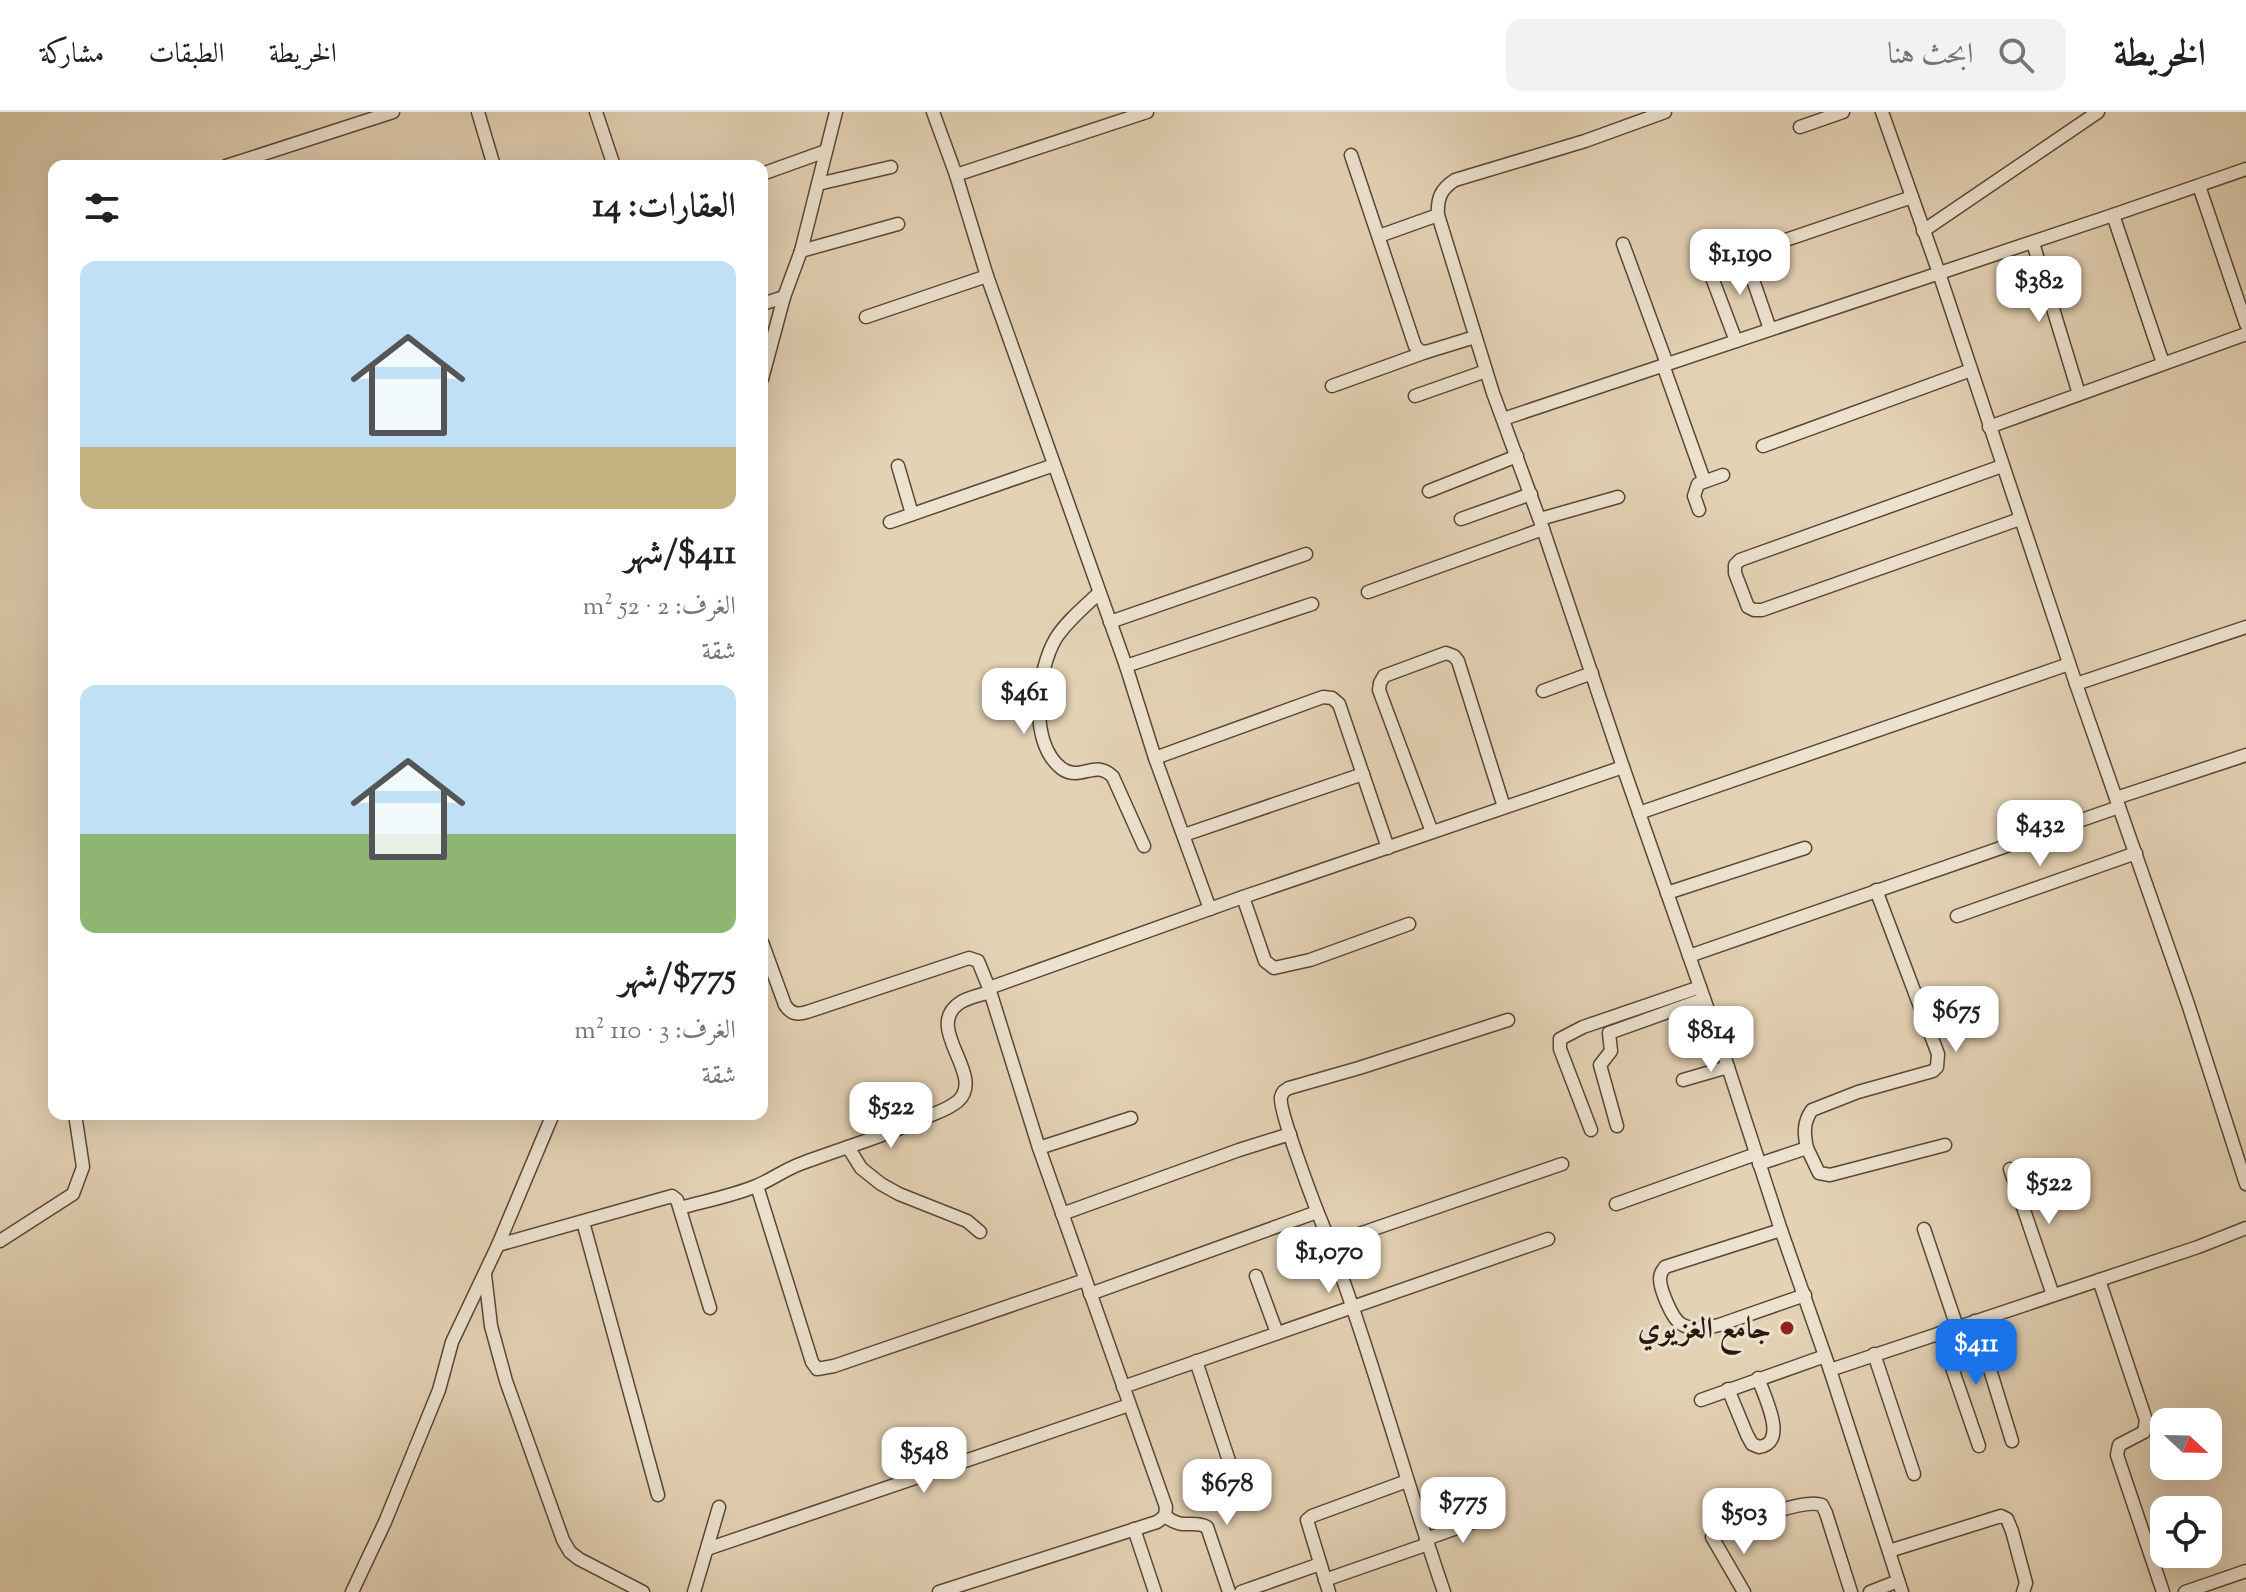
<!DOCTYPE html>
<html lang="ar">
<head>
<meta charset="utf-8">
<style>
	:root { --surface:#fff; --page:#f2f2f2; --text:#202124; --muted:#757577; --line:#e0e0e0; --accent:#1a73e8 }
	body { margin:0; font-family:"Sorts Mill Goudy",Amiri,serif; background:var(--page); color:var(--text); direction:rtl; height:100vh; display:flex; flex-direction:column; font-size:30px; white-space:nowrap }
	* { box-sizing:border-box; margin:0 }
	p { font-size:26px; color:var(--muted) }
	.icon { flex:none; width:44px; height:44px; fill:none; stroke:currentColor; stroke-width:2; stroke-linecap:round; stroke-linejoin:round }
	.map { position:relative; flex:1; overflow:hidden; direction:ltr }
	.side { position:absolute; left:48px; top:48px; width:720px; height:960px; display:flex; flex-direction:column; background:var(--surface); border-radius:16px; box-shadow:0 8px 32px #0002; direction:rtl }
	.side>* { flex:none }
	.needle { width:52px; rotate:112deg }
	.fabs { position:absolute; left:2150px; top:1296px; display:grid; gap:16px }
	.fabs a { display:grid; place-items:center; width:72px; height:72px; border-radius:16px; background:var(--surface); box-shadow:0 8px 32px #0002; font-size:40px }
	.price { position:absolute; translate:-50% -68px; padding:0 18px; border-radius:16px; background:#fff; color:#222; font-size:26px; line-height:52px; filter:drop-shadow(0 2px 4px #0008) }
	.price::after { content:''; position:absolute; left:50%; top:48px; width:24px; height:18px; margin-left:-12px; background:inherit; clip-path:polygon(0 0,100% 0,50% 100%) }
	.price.selected { background:var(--accent); color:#fff }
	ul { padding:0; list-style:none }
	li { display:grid; align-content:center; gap:16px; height:424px; padding:0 32px }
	li span { display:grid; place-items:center; height:248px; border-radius:16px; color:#555 }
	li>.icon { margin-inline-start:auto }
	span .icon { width:144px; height:144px; fill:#fffc; stroke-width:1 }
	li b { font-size:34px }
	h2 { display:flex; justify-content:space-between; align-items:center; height:96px; padding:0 32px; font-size:34px }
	header { display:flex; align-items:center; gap:48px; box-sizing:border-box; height:112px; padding:0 40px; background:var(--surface); border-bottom:2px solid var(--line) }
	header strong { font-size:38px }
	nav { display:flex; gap:44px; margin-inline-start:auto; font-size:28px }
	.search { width:560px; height:72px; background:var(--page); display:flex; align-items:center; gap:20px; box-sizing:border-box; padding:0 28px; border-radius:16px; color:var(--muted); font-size:30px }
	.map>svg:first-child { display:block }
</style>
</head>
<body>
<header>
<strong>الخريطة</strong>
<div class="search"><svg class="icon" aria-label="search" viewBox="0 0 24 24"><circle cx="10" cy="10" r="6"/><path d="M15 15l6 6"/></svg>ابحث هنا</div>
<nav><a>الخريطة</a><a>الطبقات</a><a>مشاركة</a></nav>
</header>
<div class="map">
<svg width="2246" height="1480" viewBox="0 0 2246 1480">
	<rect width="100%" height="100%" fill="#e4d2b5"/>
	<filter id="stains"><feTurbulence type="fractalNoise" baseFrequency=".0025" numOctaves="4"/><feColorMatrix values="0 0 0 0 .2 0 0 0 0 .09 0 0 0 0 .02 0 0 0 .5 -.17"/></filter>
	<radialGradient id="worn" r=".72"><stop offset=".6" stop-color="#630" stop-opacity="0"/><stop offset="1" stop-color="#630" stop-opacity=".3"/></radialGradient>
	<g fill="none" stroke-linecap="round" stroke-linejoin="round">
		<g stroke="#584736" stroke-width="15">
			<g id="minor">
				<path d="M478,0L494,54"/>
				<path d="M596,0L614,54"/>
				<path d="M933,0L956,63L987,164L1126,554L1155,646L1210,797"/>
				<path d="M1665,0L1585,29L1455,68C1441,77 1437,86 1438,103L1493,281L1543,417L1623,655L1728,955L1781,1118L1830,1258L1902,1480"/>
				<path d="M1882,0L1939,161L2076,572L2188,892L2246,1072"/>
				<path d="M1800,15L1843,0"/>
				<path d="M1351,43L1415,234L1420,239L1426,240L1475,225"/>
				<path d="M226,54L393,0"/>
				<path d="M762,62L826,39"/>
				<path d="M956,63L1147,0"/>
				<path d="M818,72L891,55"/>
				<path d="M2199,74L2246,212"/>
				<path d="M1923,119L2098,0"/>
				<path d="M1379,124L1438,103"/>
				<path d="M2033,131L2079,282"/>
				<path d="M1623,132L1667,252"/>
				<path d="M801,139L898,112"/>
				<path d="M1744,142L1770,217"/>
				<path d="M762,192L784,185"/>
				<path d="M866,205L987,164"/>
				<path d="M1736,229L1711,163L1713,156L1718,151L1912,85"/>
				<path d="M2163,251L2113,103L2246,57"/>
				<path d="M1663,253L1704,368"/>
				<path d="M762,267L784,185L801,139L836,0"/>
				<path d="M1332,274L1426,240"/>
				<path d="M1415,284L1486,259"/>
				<path d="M1503,307L2113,103"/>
				<path d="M1989,315L2246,222"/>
				<path d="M1763,334L1971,258"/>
				<path d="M898,354L912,402"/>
				<path d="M2002,354L1740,448L1735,453V461L1748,495L1754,498H1762L2020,407"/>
				<path d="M1429,379L1517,344"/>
				<path d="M1699,398L1694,384L1698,372L1723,363"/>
				<path d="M1461,407L1531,382"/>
				<path d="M1540,407L1618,385"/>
				<path d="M890,410L1054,353"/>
				<path d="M1368,480L1543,417"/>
				<path d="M1099,481C1084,495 1067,509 1056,526C1037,558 1028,630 1061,656C1080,671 1095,646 1113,665L1144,734"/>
				<path d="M1110,510L1306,442"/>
				<path d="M1126,554L1312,492"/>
				<path d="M2076,572L2246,515"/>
				<path d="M1543,579L1592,561"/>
				<path d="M1155,646L1323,585L1332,586L1339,592L1388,736"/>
				<path d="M2116,686L2246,643"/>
				<path d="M1639,701L2069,552"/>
				<path d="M1432,720L1379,578L1380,571L1384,564L1446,541L1454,544L1458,549L1504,695"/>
				<path d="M1184,723L1363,662"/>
				<path d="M1667,781L1805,736"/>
				<path d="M1243,785L1265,849L1274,856L1310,848L1409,812"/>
				<path d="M1957,804L2136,741"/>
				<path d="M762,830L785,893C791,902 797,903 807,900L969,846L978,849L989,876L1039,1036L1166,1395L1165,1404L1157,1410L939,1480"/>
				<path d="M1689,844L2119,695"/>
				<path d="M989,876L1243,785L1623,655"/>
				<path d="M1683,968L1728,955"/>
				<path d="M1617,1014L1600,953L1611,939L1609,921L1704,887"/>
				<path d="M1591,1018L1560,937V927L1583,915L1700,875"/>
				<path d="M848,1035L861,1056L881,1072L899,1082L967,1109L980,1120"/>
				<path d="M1039,1036L1131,1006"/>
				<path d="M1807,1036C1804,1022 1803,1010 1812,998L1858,980L1933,959L1937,955L1938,942L1876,778"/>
				<path d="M1759,1052L1807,1036L1819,1061L1830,1063L1945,1033"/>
				<path d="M2010,1057L2053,1183"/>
				<path d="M757,1074L812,1250L817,1257L834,1254L1085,1168"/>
				<path d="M1616,1092L1756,1042"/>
				<path d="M680,1096C705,1089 732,1084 756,1074C771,1068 784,1058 800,1052C840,1037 881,1025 920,1008C932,1002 948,998 958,989C987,963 921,915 961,890C970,885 981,883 990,880"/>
				<path d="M1062,1102L1239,1038L1290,1022"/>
				<path d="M583,1110L658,1383"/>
				<path d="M1924,1117L1957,1215"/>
				<path d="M1781,1118L1665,1155C1662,1160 1660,1160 1660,1167C1660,1177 1672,1207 1681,1212C1692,1219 1707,1216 1719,1213L1805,1183"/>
				<path d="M0,1129L73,1082L83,1055L75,1002"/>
				<path d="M1330,1132L1562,1052"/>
				<path d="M498,1133L672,1084L677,1088L710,1196"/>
				<path d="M485,1163L491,1214L506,1269L563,1428L570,1440L579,1447L643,1480"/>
				<path d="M1256,1164L1277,1221"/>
				<path d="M2099,1168L2146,1308L2144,1320L2119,1333L2117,1343L2163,1480"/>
				<path d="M1090,1182L1317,1100"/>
				<path d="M1975,1209L2012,1329"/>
				<path d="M1940,1221L1979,1334"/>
				<path d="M1874,1242L1914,1362"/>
				<path d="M1196,1249L1231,1355"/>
				<path d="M1830,1258L2198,1135L2246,1116"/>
				<path d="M1123,1275L1548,1127"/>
				<path d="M1728,1277L1747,1323L1752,1332L1759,1335C1789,1331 1764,1284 1758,1266"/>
				<path d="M1701,1288L1825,1244"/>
				<path d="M1165,1404C1184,1419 1192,1407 1207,1415L1229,1480"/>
				<path d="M1134,1417L1155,1480"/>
				<path d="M1426,1427L1488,1405"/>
				<path d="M707,1437L1129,1293"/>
				<path d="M1889,1439L2001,1404L2007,1407L2012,1419L2026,1471L2023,1480"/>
				<path d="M1325,1468L1428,1432"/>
				<path d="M352,1480L385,1410L439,1278L452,1230L498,1133L553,1002"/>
				<path d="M694,1480L719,1395"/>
				<path d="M1241,1480L1320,1452"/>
				<path d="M1329,1480L1307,1408L1312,1404L1407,1369"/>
				<path d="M1444,1480C1402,1358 1369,1232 1322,1111C1315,1094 1278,997 1281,985C1283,979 1284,979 1289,976L1359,956L1508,908"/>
				<path d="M1744,1480L1712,1425C1735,1416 1800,1385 1822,1393L1826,1401L1851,1480"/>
				<path d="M1870,1480L1898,1469"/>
				<path d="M2185,1480L2246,1459"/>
			</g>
		</g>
		<use href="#minor" stroke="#ede2cf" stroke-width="12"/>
	</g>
	<circle fill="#8f2418" stroke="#ede2cf" stroke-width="3" cx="1787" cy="1216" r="8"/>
	<g text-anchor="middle" stroke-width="6" stroke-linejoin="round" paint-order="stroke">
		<g font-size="30" font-weight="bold" fill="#29190c" stroke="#ede2cf" text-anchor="end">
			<text x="1771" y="1226">جامع الغزيوي</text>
		</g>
	</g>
	<rect width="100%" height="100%" filter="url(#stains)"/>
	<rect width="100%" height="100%" fill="url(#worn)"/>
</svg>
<div class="fabs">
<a><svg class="needle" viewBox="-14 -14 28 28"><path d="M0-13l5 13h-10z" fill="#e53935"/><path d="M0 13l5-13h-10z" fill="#757577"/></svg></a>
<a><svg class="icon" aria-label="locate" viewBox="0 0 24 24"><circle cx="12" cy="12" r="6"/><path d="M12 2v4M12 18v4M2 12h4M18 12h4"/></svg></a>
</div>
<b class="price" style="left:1740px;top:185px">$1,190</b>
<b class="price" style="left:2039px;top:212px">$382</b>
<b class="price" style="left:1024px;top:624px">$461</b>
<b class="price" style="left:2040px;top:756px">$432</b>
<b class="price" style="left:1956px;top:942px">$675</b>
<b class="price" style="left:1711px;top:962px">$814</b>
<b class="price" style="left:891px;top:1038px">$522</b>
<b class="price" style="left:2049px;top:1114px">$522</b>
<b class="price" style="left:1329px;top:1183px">$1,070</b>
<b class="price selected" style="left:1976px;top:1275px">$411</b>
<b class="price" style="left:924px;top:1383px">$548</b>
<b class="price" style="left:1227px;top:1415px">$678</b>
<b class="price" style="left:1463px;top:1433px">$775</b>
<b class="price" style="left:1744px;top:1444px">$503</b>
<section class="side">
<h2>العقارات: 14<svg class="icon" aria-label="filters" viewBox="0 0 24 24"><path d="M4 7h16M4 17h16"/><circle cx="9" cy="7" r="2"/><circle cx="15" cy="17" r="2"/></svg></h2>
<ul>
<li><span style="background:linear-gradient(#bfe0f5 75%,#c2b280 0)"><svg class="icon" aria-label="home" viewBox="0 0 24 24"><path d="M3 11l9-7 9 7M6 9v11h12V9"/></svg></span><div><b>$411/شهر</b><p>الغرف: 2 · 52 m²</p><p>شقة</p></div></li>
<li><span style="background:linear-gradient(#bfe0f5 60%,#8fb573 0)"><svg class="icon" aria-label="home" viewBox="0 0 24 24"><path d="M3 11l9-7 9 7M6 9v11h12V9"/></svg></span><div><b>$775/شهر</b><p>الغرف: 3 · 110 m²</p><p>شقة</p></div></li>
</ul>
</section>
</div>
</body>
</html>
